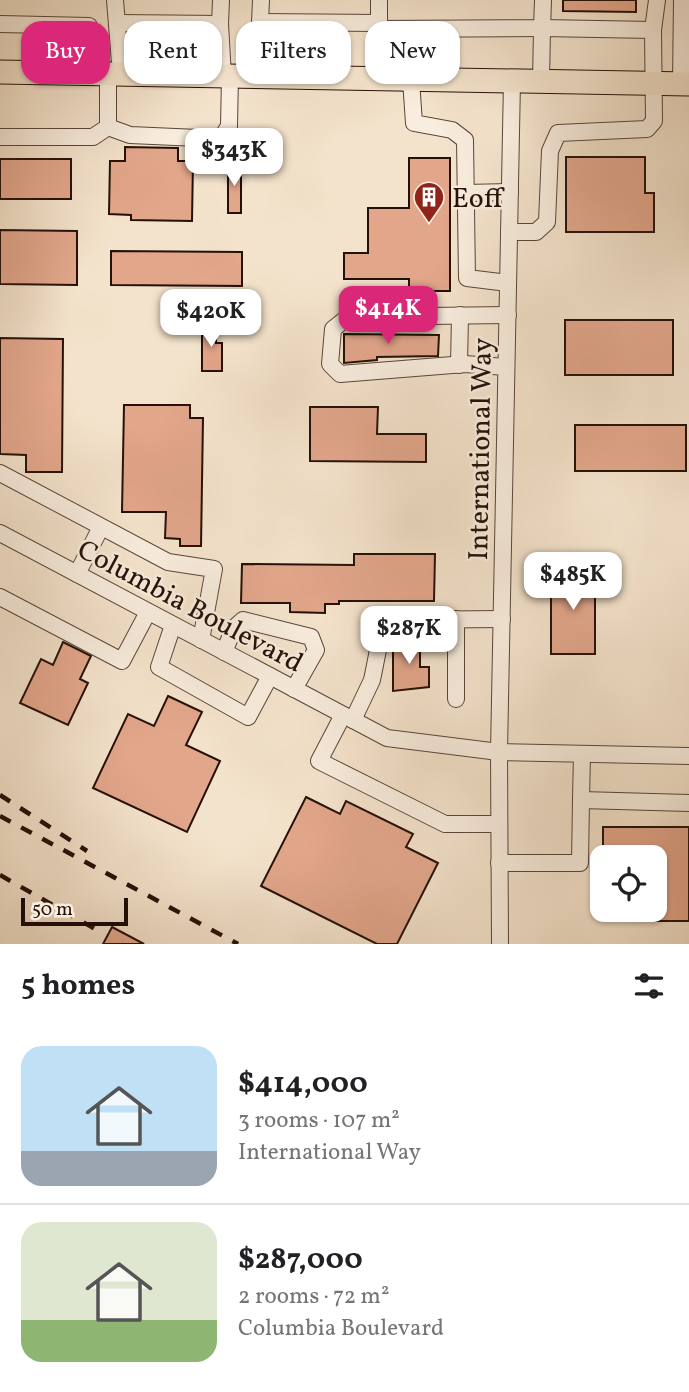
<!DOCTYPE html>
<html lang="en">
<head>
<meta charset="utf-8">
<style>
	:root { --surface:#fff; --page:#f2f2f2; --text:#202124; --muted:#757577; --line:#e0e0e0; --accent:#db2777 }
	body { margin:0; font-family:Vollkorn,serif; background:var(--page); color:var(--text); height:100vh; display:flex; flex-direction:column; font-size:26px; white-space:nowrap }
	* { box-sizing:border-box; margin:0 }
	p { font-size:23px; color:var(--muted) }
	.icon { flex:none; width:38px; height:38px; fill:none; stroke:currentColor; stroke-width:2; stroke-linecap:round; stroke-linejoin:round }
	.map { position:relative; height:944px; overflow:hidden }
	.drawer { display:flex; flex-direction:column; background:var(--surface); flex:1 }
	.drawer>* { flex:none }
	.guide { position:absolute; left:21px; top:21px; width:648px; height:63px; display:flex; gap:14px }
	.controls { position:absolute; left:590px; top:845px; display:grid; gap:14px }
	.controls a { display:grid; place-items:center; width:77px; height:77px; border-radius:14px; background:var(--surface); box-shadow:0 2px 5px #0004; font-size:35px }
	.scale { position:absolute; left:21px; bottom:18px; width:107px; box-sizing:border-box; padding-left:7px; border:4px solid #251008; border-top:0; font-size:19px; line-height:24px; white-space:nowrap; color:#251008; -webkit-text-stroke:5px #f8edde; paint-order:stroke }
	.price { position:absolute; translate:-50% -60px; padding:0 16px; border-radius:14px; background:#fff; color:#222; font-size:23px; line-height:46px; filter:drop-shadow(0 2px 4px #0008) }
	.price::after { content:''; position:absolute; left:50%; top:42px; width:21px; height:16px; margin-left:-10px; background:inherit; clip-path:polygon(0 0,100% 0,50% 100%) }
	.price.selected { background:var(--accent); color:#fff }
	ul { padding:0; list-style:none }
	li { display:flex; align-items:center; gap:21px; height:175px; padding:0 21px }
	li+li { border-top:2px solid var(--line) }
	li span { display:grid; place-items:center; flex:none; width:196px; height:140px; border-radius:21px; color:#555 }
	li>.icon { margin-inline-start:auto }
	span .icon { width:84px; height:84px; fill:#fffc; stroke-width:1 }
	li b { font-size:30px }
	h2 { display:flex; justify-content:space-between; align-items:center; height:84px; padding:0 21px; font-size:30px }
	.chip { padding:0 24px; border-radius:21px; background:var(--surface); box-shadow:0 2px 5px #0004; font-size:24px; line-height:63px }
	.chip.selected { background:var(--accent); color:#fff }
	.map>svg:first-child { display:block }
</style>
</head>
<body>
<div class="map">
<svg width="689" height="944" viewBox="0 0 689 944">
	<rect width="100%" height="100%" fill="#f4e3cc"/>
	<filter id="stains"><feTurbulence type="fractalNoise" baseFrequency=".00286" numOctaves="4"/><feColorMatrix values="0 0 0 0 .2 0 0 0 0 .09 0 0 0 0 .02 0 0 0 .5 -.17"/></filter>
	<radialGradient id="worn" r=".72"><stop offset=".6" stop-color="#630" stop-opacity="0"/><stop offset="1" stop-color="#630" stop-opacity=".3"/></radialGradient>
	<g fill="#e2a68b" stroke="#251008" stroke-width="2">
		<path d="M563,0H636V12L563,11Z"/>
		<path d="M125,147L178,148V161H193L192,221L131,220V215L109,214L110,161H125Z"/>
		<path d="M566,157H645V193H654V232H566Z"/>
		<path d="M409,158H450V291H409V279H344V253H368V208H409Z"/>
		<rect x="0" y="159" width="71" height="40"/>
		<rect x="228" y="164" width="13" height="49"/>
		<path d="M0,230L77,231V285L0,284Z"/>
		<path d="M111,251L242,252V286L111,285Z"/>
		<rect x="565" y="320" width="108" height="55"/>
		<path d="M202,322H216V343H222V371H202Z"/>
		<path d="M344,334L439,335L438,356L377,357V360L344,363Z"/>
		<path d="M0,338L63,339L62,472H26V455L0,454Z"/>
		<path d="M124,405H190V418H203L201,546H180V539L165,538L166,512H122Z"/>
		<path d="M310,407H378L377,434H426V462L310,461Z"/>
		<rect x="575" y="425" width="111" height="46"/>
		<path d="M354,554H435L434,601H339V604H325V613L290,612V603H241L242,564L354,565Z"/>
		<rect x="551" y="570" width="44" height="84"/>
		<path d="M393,640H420V667H429V687L393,691Z"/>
		<path d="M63,642L91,656L80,679L88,683L68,725L20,703L41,659L53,665Z"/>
		<path d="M168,696L202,712L186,745L220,761L187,832L93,788L128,714L154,726Z"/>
		<path d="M306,797L340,814L346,801L413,834L406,847L438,863L397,944H377L261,886Z"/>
		<path d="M603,827H689V921H654V858H603Z"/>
		<path d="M112,927L144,944H103Z"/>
	</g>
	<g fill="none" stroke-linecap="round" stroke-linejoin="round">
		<g stroke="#594539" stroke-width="18">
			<g id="minor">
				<path d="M115,0L121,75"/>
				<path d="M260,22L261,0"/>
				<path d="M117,23L220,24L223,76"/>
				<path d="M0,24L89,26L91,74"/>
				<path d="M220,24L221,0"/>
				<path d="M379,29L542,28L543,0"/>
				<path d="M653,30L657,0"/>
				<path d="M260,77V22L379,23"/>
				<path d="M379,79V0"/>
				<path d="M411,80L414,123L452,130L465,140L467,278L508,283"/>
				<path d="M681,84L682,0"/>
				<path d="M108,127L130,135L221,139L229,126L230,76"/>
				<path d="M0,137H93L108,127V74"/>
				<path d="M465,193L510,192"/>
				<path d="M509,232H536L547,222L550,151L558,133L647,129L654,121L653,30L542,28L541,82"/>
				<path d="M459,365L460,315"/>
				<path d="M506,367L465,364L340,374L330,364L333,329L348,317L508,315"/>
				<path d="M0,473L168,562L214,569L201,640"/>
				<path d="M0,533L387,738L499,752L689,756"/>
				<path d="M77,574L101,527"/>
				<path d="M0,597L122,661L148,612"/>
				<path d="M173,625L159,667L248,717L270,676"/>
				<path d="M224,652L234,628L243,620L311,637L316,650L294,689"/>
				<path d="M456,699V619"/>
				<path d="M343,715L319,761L445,824H499"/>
				<path d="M353,720L372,680L383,625L388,620L502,619"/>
				<path d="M582,754L581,800L689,803"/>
				<path d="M499,863H580L581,800"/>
				<path d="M500,944L499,752L512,81"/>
			</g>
		</g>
		<g stroke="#251008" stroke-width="25">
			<path id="highway" d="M0,72L689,84"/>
		</g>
		<use href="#minor" stroke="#f8edde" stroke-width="16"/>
		<use href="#highway" stroke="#f4e3cc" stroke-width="23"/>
		<g stroke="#251008" stroke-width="4.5" stroke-dasharray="12 12" stroke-linecap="butt">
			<path d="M0,795L87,851"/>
			<path d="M0,816L238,944"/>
			<path d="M0,875L104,934"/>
		</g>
	</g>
	<defs>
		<g id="building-pin" transform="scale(1.575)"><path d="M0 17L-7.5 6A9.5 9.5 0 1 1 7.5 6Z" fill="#8f2418" stroke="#f8edde"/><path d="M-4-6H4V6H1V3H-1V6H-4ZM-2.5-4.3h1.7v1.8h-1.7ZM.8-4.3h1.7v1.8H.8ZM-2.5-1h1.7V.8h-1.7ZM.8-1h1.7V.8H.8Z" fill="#fff"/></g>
	</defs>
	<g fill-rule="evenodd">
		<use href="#building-pin" x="429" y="197"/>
	</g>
	<g text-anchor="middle" stroke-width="5" stroke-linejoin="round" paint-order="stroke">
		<g font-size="28" fill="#251008" stroke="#f8edde" text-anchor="start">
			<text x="452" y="207">Eoff</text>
		</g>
		<g font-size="28" fill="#251008" stroke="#f8edde">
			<text transform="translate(479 449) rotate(-89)" y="10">International Way</text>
			<text transform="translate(191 605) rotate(28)" y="10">Columbia Boulevard</text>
		</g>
	</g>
	<rect width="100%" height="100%" filter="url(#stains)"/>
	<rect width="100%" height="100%" fill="url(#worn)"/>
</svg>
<div class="controls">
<a><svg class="icon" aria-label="locate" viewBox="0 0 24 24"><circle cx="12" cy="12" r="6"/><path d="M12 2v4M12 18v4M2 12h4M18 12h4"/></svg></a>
</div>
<div class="scale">50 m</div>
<b class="price" style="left:234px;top:188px">$343K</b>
<b class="price selected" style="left:388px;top:346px">$414K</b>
<b class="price" style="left:211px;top:349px">$420K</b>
<b class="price" style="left:573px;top:612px">$485K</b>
<b class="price" style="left:409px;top:666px">$287K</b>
<div class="guide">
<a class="chip selected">Buy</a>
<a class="chip">Rent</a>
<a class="chip">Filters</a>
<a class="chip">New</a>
</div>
</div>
<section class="drawer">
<h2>5 homes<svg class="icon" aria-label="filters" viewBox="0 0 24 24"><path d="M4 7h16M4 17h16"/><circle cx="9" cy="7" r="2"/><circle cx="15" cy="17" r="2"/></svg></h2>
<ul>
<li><span style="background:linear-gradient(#bfe0f5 75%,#9aa5b1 0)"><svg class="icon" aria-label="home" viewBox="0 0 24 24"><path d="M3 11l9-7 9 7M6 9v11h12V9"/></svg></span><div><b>$414,000</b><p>3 rooms · 107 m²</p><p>International Way</p></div></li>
<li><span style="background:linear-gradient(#dfe7d0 70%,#8fb573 0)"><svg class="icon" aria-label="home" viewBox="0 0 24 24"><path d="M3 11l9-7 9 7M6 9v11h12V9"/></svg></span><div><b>$287,000</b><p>2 rooms · 72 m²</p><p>Columbia Boulevard</p></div></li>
</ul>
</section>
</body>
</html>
